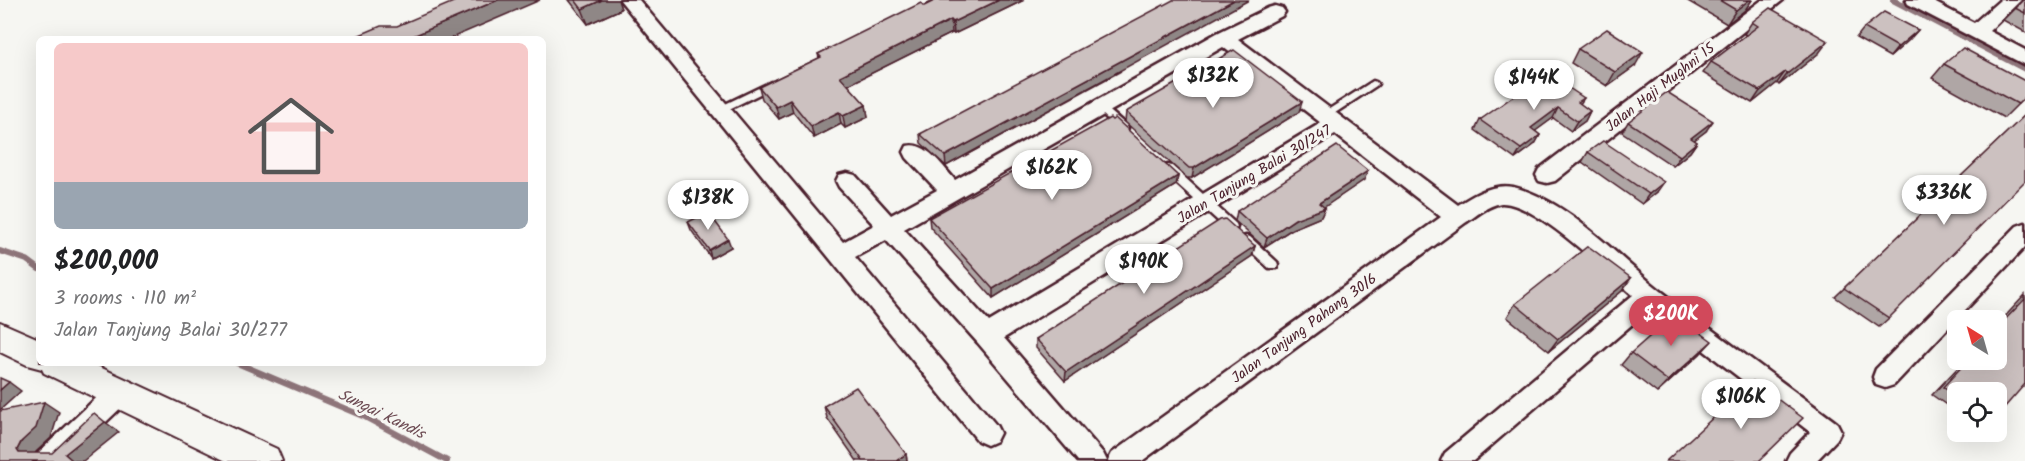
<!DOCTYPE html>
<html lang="en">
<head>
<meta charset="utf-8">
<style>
	:root { --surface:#fff; --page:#f2f2f2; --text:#202124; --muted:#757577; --accent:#d1495b }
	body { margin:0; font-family:Kalam,sans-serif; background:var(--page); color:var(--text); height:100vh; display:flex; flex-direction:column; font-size:22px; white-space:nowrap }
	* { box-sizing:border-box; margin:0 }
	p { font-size:20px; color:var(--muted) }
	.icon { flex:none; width:33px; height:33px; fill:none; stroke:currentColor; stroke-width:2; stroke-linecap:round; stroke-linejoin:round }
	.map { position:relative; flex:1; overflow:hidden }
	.sheet { position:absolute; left:36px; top:36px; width:510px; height:330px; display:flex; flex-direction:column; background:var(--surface); border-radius:9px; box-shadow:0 6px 24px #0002 }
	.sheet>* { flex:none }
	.needle { width:39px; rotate:323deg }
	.controls { position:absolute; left:1947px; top:310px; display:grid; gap:12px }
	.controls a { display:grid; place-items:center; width:60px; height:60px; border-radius:9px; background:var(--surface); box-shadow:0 6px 24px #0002; font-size:30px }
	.price { position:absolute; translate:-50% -51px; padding:0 14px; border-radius:21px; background:#fff; color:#222; font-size:20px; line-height:39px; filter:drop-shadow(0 2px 3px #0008) }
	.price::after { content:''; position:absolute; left:50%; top:36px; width:18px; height:14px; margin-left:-9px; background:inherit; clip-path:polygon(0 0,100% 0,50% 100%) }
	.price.selected { background:var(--accent); color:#fff }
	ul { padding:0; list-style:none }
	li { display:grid; align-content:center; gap:12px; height:318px; padding:0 18px }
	li span { display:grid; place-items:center; height:186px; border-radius:9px; color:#555 }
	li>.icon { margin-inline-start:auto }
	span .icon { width:108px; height:108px; fill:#fffc; stroke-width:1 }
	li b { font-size:26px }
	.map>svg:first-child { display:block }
</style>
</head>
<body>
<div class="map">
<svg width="2025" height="461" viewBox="0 0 2025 461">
	<rect width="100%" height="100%" fill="#f6f6f2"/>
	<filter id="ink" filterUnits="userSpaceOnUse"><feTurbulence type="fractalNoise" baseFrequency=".0167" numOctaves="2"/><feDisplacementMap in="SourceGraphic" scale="12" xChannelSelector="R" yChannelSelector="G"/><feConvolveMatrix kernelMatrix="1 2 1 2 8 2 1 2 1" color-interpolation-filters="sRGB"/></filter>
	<g filter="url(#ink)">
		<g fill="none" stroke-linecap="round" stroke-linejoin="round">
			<g stroke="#8e747a" stroke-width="6">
				<path d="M1893,0L2025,69"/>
				<path d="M0,251L27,260L39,269"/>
				<path d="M237,363L365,417L447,461"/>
			</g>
			<g stroke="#4a1f2b" stroke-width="5">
				<g id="lane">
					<path d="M1373,81L1376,82L1378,84L1376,86L1329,117H1323L1321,115L1323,113Z"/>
					<path d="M771,82L774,83L776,85L774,87L723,112H717L715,110L717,108Z"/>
					<path d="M1101,105L1104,106L1126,125L1128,128L1126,131H1120L1098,110L1096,108Z"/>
					<path d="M1168,165L1172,166L1236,224L1237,227L1236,230H1228L1164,172L1163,169L1164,166Z"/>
					<path d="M1246,236L1250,237L1277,262L1278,265L1277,268H1269L1242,243L1241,240L1242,237Z"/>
				</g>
			</g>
			<g stroke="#4a1f2b" stroke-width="5">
				<g id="street">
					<path d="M620,0H639L843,242L874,225L839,187L836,181L839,175L847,173L855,175L891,215L937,190L907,158L904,152L907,146C926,141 943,167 955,180L1217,33L1268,8L1275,6L1282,8L1285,12L1282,16L1238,39L1458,205C1473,195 1493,183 1513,187C1568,200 1617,257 1661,291C1719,336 1778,379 1837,423L1841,431L1837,439L1816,461H1786L1790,453L1810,432L1650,309L1473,461H1441L1445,453L1633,295C1607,273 1534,201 1501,203C1488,205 1476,216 1465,223L1142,461H1108L1112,453L1441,217L1335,134L1004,338L1103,453L1107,461H1078L978,343L886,240L855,257L996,425L1000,433L996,441L987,445L978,441ZM1223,47L1321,123L989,322L904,229Z"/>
					<path d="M1762,0H1783L1555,181L1547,183L1539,181L1536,175L1539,169Z"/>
					<path d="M1906,0H1930L1974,23L2000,0H2021L1989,31L2025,50V65L1908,4Z"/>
					<path d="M2025,223V247L1894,385L1885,388L1876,385L1873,377L1876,369L2017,226Z"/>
					<path d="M119,382L128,385L132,393L128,401L65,461H34L38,453L110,385Z"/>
				</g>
			</g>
			<g stroke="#4a1f2b" stroke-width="4">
				<path id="secondary" d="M0,322L39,339V363H91L277,449L282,461H226L44,373L42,369L27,365L0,352Z"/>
			</g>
			<use href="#lane" fill="#f6f6f2" fill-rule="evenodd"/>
			<use href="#street" fill="#f6f6f2" fill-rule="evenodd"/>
			<use href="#secondary" fill="#f6f6f2" fill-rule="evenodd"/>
		</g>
		<g fill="#afa6a5" stroke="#4a1f2b" stroke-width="1.5">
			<path d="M569,0H618L621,9L588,24Z"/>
			<path d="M936,0H1024L954,34L952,33L848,85L866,105L868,117L845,128L841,124L814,138L793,112L779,119L762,99L759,87L819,58L818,54Z"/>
			<path d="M1686,0H1752L1745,10L1727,24Z"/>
			<path d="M2025,0V32L2003,20L2015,8Z"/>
			<path d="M1752,22L1819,53L1779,85L1777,83L1752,103L1703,73L1711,62L1746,35L1744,34Z"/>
			<path d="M1864,28L1918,30L1909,40L1890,57L1856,38Z"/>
			<path d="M1578,49L1635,66L1607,86L1571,63Z"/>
			<path d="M1944,64L2025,97L2004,118L1932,78Z"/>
			<path d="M1121,71L946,166L921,143L920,134Z"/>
			<path d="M1533,88L1584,98L1580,104L1590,111L1585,121L1571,131L1553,118L1535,131L1540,135L1535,144L1515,159L1475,130L1480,120Z"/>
			<path d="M1126,112H1299L1192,178H1187L1125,122Z"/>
			<path d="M2025,115L1889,318L1879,327L1835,297Z"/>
			<path d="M1628,122L1706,131L1694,140L1697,142L1690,152L1673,166L1622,132Z"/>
			<path d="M1588,152L1657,192L1642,204L1582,162Z"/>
			<path d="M1178,176L1176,185L993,298L930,227L929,218Z"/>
			<path d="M1364,180L1324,207L1325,208L1321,217L1292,229L1264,247L1235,221L1237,211Z"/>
			<path d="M688,222L731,247L711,258L691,230Z"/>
			<path d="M1255,246L1252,256L1065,381L1036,348V339Z"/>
			<path d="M1622,291L1549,351L1507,317L1515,304Z"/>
			<path d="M2025,295V384L1958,393V413L1932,395L1965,360H1996V326Z"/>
			<path d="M1631,353L1700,354L1657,393L1621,365Z"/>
			<path d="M824,406L906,454L907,461H857L827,418Z"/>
		</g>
		<g fill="#8f8786" stroke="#4a1f2b" stroke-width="1.5">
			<path d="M498,0H540L449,39H406Z"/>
			<path d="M602,0H618L621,9L588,24L582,9Z"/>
			<path d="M999,0H1024L954,34L953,22Z"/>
			<path d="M1234,0H1249L946,166L945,156Z"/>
			<path d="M1749,0H1752L1745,10L1727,24L1736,10Z"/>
			<path d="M951,20L952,33L842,88L840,76Z"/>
			<path d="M1918,30L1909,40L1890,57L1898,47Z"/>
			<path d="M1828,41L1819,53L1779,85L1788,73Z"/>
			<path d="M1643,52L1635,66L1607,86L1615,72Z"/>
			<path d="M1785,72L1777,83L1752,103L1760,91Z"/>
			<path d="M790,100L793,112L779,119L776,107Z"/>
			<path d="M1302,102L1299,112L1192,178L1194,168Z"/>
			<path d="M866,105L868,117L845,128L843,116Z"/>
			<path d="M1558,108L1553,118L1526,138L1531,128Z"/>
			<path d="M1590,111L1585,121L1571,131L1577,121Z"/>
			<path d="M839,112L841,124L814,138L811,126Z"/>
			<path d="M1713,121L1706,131L1684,148L1691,138Z"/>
			<path d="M1540,135L1535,144L1515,159L1521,149Z"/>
			<path d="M1697,142L1690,152L1673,166L1680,156Z"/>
			<path d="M1368,171L1364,180L1320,210L1325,208L1321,217L1292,229L1264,247L1267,238Z"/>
			<path d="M1178,176L1176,185L993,298V289Z"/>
			<path d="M1664,182L1657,192L1642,204L1649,194Z"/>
			<path d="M728,239L731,247L711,258L709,250Z"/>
			<path d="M1255,246L1252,256L1065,381L1066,372Z"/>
			<path d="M1631,278L1622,291L1549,351L1558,339Z"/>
			<path d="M1712,341L1700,354L1657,393L1668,381Z"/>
			<path d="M9,382L21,391L0,410V390Z"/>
			<path d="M44,402L59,412L51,438L36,452L32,460L19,453L17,450Z"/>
			<path d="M105,422L119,432L83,461H73L65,454Z"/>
			<path d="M906,454L907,461H896Z"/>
		</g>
		<g fill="#ccc1c0" stroke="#4a1f2b" stroke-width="1.5">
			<path d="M458,0H498L406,39H350L381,26H397Z"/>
			<path d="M575,0H602L582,9Z"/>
			<path d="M936,0H999L953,22L951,20L840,76L866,105L843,116L839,112L811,126L790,100L776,107L759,87L821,57L818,54L921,3L924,6Z"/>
			<path d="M1173,0H1234L945,156L920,134Z"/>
			<path d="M1719,0H1749L1736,10Z"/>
			<path d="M2023,0H2025V13L2015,8Z"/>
			<path d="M1770,8L1828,41L1788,73L1785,72L1760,91L1711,62L1758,26L1752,22Z"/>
			<path d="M1884,12L1918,30L1898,47L1864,28Z"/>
			<path d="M1607,29L1643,52L1615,72L1578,49Z"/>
			<path d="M1963,48L2025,81V97L2018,104L1944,64Z"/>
			<path d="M1234,50L1302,102L1194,168H1189L1126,112Z"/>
			<path d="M1551,76L1584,98L1578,102L1590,111L1577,121L1558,108L1531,128L1540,135L1521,149L1480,120L1529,85L1533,88Z"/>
			<path d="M1667,92L1713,121L1691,138L1697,142L1680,156L1628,122Z"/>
			<path d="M2025,115V181L1889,318L1844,288Z"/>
			<path d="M1110,118L1112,120L1115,118L1178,176L993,289L929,218Z"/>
			<path d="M1603,141L1664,182L1649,194L1588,152Z"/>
			<path d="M1337,146L1368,171L1319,203L1325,208L1295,219L1267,238L1237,211Z"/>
			<path d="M708,212L728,239L709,250L688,222Z"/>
			<path d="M1225,219L1255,246L1066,372L1036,339L1220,220Z"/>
			<path d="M1588,246L1631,278L1558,339L1515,304Z"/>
			<path d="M2025,299V384L1996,417V393H1958V397L1943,387L1968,360H1996V329Z"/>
			<path d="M1675,314L1712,341L1668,381L1631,353Z"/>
			<path d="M0,378L9,382L0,390Z"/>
			<path d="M1753,381L1803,418L1759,461H1666Z"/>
			<path d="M856,387L906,454L896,461H863L824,406Z"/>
			<path d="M44,402L36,428L21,442L17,450L19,453H52L94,413L105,422L65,454L73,461H0V411Z"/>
		</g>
	</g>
	<g text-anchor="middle" stroke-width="6" stroke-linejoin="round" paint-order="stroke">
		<g font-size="15" fill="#4a1f2b" stroke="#f6f6f2">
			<text transform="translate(1660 87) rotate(-38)" y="5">Jalan Haji Mughni 15</text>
			<text transform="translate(1254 174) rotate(-31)" y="5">Jalan Tanjung Balai 30/247</text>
			<text transform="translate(1304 328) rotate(-36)" y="5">Jalan Tanjung Pahang 30/6</text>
		</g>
		<g font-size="16" font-style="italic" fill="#6c4a52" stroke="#f6f6f2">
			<text transform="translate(382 413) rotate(26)" y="6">Sungai Kandis</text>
		</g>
	</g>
</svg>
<div class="controls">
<a><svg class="needle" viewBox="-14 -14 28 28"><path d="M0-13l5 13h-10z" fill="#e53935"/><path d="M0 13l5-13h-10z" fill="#757577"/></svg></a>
<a><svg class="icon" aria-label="locate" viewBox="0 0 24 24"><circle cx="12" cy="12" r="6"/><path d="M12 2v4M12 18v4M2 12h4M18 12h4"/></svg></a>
</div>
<b class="price" style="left:1213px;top:109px">$132K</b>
<b class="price" style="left:1534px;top:111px">$144K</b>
<b class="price" style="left:1052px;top:201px">$162K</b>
<b class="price" style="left:1944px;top:226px">$336K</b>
<b class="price" style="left:708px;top:231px">$138K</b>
<b class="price" style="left:1144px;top:295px">$190K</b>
<b class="price selected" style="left:1671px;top:347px">$200K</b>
<b class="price" style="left:1741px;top:430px">$106K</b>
<section class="sheet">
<ul>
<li><span style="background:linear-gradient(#f6c9c9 75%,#9aa5b1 0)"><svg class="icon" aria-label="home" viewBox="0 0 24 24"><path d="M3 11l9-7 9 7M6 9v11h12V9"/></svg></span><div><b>$200,000</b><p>3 rooms · 110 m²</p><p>Jalan Tanjung Balai 30/277</p></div></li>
</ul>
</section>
</div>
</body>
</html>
